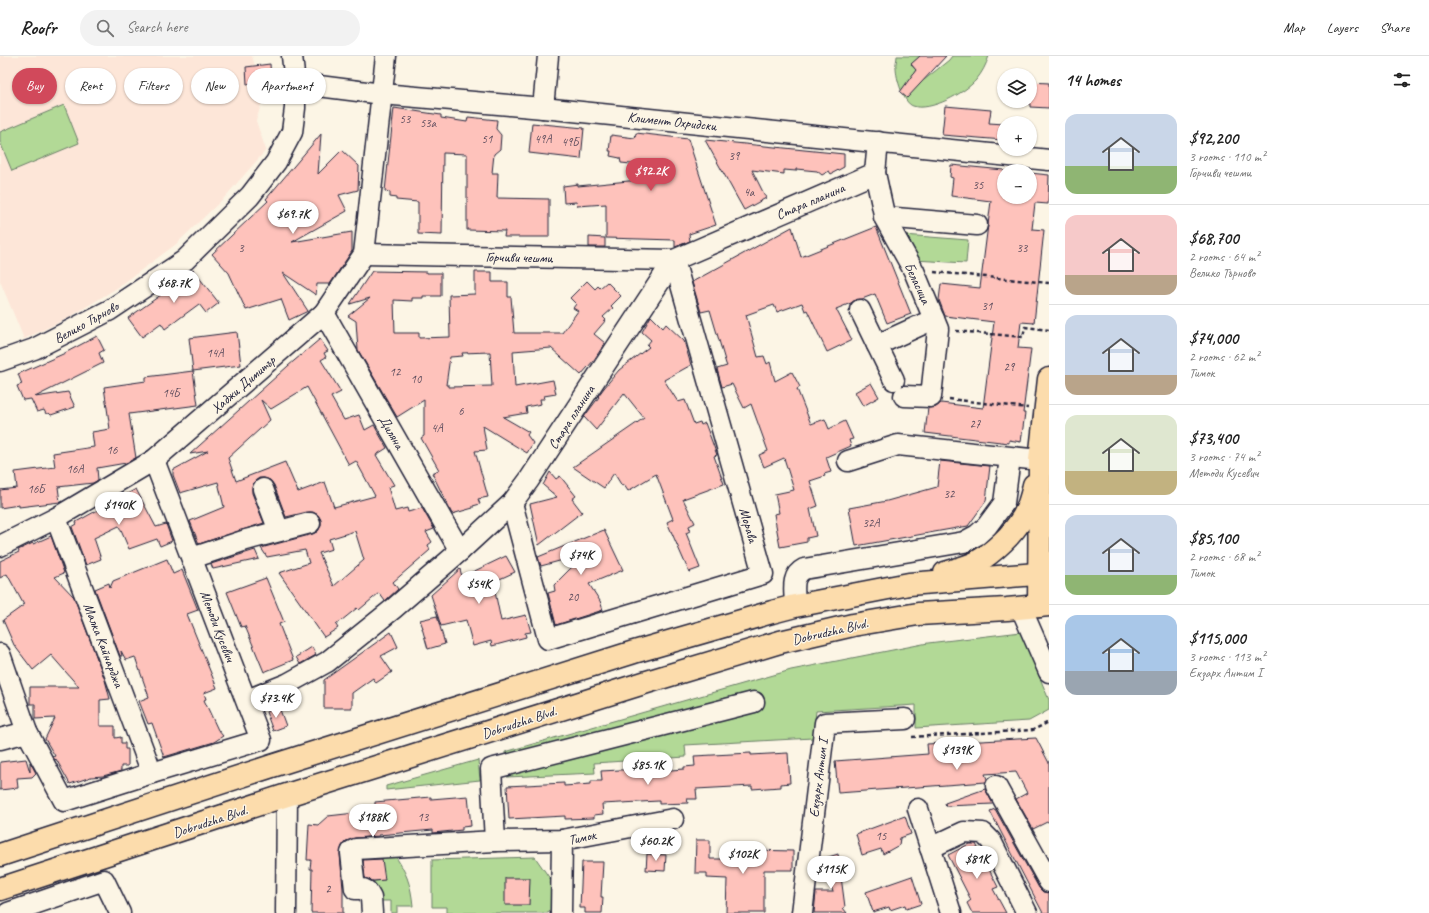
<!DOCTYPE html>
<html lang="en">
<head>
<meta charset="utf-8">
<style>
	:root { --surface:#fff; --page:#f2f2f2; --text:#222; --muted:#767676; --line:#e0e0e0; --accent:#d1495b }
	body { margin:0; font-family:Caveat,sans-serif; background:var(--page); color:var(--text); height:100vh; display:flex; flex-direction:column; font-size:15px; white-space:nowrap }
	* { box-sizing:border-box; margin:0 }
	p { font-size:13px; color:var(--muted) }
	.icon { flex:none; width:22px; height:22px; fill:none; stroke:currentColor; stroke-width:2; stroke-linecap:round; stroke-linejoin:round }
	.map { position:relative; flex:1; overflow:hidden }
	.details { display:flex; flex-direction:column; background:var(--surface); width:380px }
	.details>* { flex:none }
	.guide { position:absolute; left:12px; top:12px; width:380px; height:36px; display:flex; gap:8px }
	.buttons { position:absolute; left:997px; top:12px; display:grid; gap:8px }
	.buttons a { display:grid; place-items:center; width:40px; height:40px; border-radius:50%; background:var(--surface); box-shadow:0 1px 3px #0004; font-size:20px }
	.price { position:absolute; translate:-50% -34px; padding:0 9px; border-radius:14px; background:#fff; color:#222; font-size:13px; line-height:26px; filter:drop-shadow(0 1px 2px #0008) }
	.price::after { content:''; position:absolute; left:50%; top:24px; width:12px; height:9px; margin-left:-6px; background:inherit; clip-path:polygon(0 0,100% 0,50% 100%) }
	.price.on { background:var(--accent); color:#fff }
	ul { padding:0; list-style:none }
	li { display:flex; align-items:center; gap:12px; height:100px; padding:0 16px }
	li+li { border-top:1px solid var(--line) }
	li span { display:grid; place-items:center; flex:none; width:112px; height:80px; border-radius:12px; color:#555 }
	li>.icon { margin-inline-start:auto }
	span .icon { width:48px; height:48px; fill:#fffc; stroke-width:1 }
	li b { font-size:17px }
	h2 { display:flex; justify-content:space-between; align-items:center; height:48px; padding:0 16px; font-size:17px }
	.pill { padding:0 14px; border-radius:18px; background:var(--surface); box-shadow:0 1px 3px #0004; font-size:14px; line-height:36px }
	.pill.on { background:var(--accent); color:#fff }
	header { display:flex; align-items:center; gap:24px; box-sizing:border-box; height:56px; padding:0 20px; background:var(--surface); border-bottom:1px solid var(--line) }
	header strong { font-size:19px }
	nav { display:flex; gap:22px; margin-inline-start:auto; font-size:14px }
	.search { width:280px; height:36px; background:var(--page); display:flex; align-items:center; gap:10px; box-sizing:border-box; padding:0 14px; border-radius:22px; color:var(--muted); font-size:15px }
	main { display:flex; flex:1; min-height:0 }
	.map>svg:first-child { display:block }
</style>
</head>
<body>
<header>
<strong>Roofr</strong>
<div class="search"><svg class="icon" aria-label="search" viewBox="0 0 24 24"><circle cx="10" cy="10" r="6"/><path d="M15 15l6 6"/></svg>Search here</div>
<nav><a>Map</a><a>Layers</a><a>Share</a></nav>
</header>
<main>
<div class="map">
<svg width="1049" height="857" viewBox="0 0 1049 857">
	<rect width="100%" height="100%" fill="#fcf5e5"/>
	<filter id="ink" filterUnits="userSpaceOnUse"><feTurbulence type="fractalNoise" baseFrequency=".025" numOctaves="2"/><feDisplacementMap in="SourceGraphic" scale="8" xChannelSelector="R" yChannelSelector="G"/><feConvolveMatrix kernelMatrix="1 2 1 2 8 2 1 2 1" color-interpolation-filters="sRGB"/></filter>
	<g filter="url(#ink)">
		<path fill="#fde6d8" d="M0,0H252L255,10L246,11L247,28L256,27L265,36L256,65L266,94L224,142L175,189L117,232L68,262L24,283L0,225Z"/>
		<g fill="#b2d996" stroke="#6a7e68">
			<path d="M897,0H920L922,2L917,3L911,9L916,14L915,16L924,24L949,4L952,0H989C986,9 982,17 976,24C965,37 930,56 913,50C903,47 896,21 896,12C895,8 897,4 897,0Z"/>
			<path d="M64,49L79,87L12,115L0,86V76Z"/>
			<path d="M904,179L968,184L966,207L914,204Z"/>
			<path d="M1021,576L1049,644V654L1029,665L916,672V649L816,655L813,682L685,689L686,701L594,707L595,717L507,721L505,696L791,614L928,587Z"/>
			<path d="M478,704L480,724L386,734V730Z"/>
			<path d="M393,797C406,815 411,828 413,850H397V857H391V845H377L368,826L384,824L381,799Z"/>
			<path d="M535,801L553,827L555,847L548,857H447V851H432V804Z"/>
		</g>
		<g fill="#fec2bb" stroke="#22223b" fill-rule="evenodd">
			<path d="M920,0H946L907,42L900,36L916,14L911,8Z"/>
			<path d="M270,8L271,25L247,28L246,11Z"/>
			<path d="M1030,26L1049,27V52L1030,51Z"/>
			<path d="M945,50L991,54L989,67L1004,68L1003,84L942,79Z"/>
			<path d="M394,52L441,59V62L467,66L468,61L497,64L496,73L501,79L500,93L494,98L492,117H498L497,142L549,143V181H504L505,175L467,174V98L443,97L442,179L418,178V146L396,144V142L390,141V136L385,135Z"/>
			<path d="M532,67L584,72L581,103L529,97Z"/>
			<path d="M636,77L688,83L716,169L689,178L690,185L675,191V184L606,182V148L577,150L576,146L564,147L563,130L578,128V130L669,121V112L621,107L620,102L610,100L611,95H609L611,79L635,82Z"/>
			<path d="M321,78L318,118L342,94L359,110L358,134L339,139L347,155L292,186L352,176V195L330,228H317L316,239L283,217L308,255L289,264L281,243L246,254L229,217L212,198L268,145L266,143Z"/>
			<path d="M705,84L844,98V111L831,118L829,115L822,119L817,115L796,113V115L784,114V118L752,114L766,142L744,154Z"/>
			<path d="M951,109L1004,114V141H1030V117L1049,119L1048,148L1035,147L1032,173L1044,174L1034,267L1021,266L1018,292L1031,293L1023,357H1025L1021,386L1009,384V387L925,377L928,352L936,351L941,347L983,352L994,266L945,260L939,244L941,228L980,232L991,145L951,140L953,122L950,121Z"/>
			<path d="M792,171L801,201L876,171L911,258L887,267L875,238L862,243L855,244L851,247L836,253L852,284L827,296L807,254L805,255L802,247L777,256L774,249L746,259L758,301L764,300L767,308L770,306L775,325L792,316L800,331L797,333L811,368L825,363L829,373L845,365L853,383L849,384L851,390L826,401L831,416L824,418L825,420L810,425L818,450L810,453L816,480L807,482V486L780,491L774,458L779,457L775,438L794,434L784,402L764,411L759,399L768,395L751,348L744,352L732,328L722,331L717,313L727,310L726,308L710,254L701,256L692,226Z"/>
			<path d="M589,181L605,182V191H589Z"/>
			<path d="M193,214L219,247L206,257L199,248L165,273L161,267L142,281L128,262L158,241Z"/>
			<path d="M372,215L427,216V217H441V240H423V242H412V245L394,244L395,277H419V282L450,281L449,239L475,238V216H492V226H508V241H511L514,277H562L578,255L573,252L576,248L570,242L587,225L595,233L598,230L600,232L607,226L621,240L611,250L613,252L603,261L606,264L594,278L605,287L594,304L581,319L551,292L513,295L515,331L553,324L556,338L544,340L545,343H540L541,348L526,351L527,357L503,361L529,376L527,379L533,387L527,397L483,370L487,394L475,395L488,441L478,443L480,448L473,450V452L452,458L432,417L439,414L421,382L424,380V344L397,361L358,294L356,265L348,260L370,242L350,248ZM490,296L492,330L449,331V329H446L450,301L463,300L462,297Z"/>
			<path d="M651,260L663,272L666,268L684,285L691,309L664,324L678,346L685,344L694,368L700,366L701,369L705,367L717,399L714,400L724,428L683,443L695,467L689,470L690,475L686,477L700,512L689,516L667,466L673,463L656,418L628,435L624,429L622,430L614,417L604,432L573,411L644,362L624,337L596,374L584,361L599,341L598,340L604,332L619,314L649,291L647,289L651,284L642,276Z"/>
			<path d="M237,276L241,309L193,315L189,282Z"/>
			<path d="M97,280L104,294L99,297L103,307L35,341L68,336L75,351L51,359L49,357L46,358L44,354L37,356L31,343L23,344L17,330L22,328L18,318L63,298Z"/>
			<path d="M320,283L328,295L324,297L326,301L321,304L341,336L331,341L344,364L359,359L365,374L374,369L387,392L376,399L394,429L388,431L395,455L407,452L408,456L422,452L434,473L426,476L432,486L428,489L430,494L393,526L398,533L385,545L379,537L359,554L357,552L336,569L338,572L324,581L279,517L309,507L305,494L267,501L261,492L313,478L318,475L321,470V464L318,459L313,456H307L286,461L274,429L270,424L264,422H259L254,426L252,432V437L264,467L199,488L190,465L224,451L218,426L180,437L173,419V414L208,395L190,398L288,310ZM307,331L349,409L356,405L375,440L334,451L325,426L298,436L285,406L236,425L228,402L270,364L261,344L271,353ZM355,475L364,504L334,530L319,497L332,493L329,483Z"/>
			<path d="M193,315L198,349L129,358L136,402L126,407L97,412L98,424L93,427L58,431L60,446L19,451V449L0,452V434L17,432L15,416L55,411L53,397L94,391L92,376L110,373L104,331L146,325V321Z"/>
			<path d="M871,327L879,341L863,350L855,336Z"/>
			<path d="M940,405L990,410L986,445L968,470L856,490L849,452L887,445L937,431Z"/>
			<path d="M550,416L556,423L560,420L576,440L572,443L582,456L539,489L530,448L557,441L543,429Z"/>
			<path d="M136,433L156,471L166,468L172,485L160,490L157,483L129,493L119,470L94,482L101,503L86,509L72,471L77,468L76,466Z"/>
			<path d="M604,474L623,514L589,528L600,545L603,554L556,569L548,537L555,535L554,529L585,498L541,510L538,501Z"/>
			<path d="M51,480L64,517L55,521L74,541L105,624L110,643L100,644V670H115V682L121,681V687H125V693H128V710H121V715L103,720L91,721L70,728L56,703L55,704L53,701L55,700L45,683L55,662L35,663V648H30V631H79L51,599L33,614L14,589L3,564L24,549L7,518L0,522V505L19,496L18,494L33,487V488Z"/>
			<path d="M255,494L259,503L213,513L211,508Z"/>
			<path d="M506,500L515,516L493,526L501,565L526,559L531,576L525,577L526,581L492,590L491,585L473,590L466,564L441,570L431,539L460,513L462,521Z"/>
			<path d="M167,503L173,518L182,514L198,554L187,558L217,632L204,637L206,643L204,644L218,674L223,680L214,686L164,701L152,667L148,668L139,645L149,641L135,601L126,604L121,595L122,600H120L95,533L109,527L110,532L113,525Z"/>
			<path d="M266,522L284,566L279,568L293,604L264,616L245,570L241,571L227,536Z"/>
			<path d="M437,560L445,588L428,593L422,572H423L420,564Z"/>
			<path d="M391,576L398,591L381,600L392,616L376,627L373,622L352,637V652H324V624Z"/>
			<path d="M312,591L316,599L300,608L296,601Z"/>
			<path d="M279,651L286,670L273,675L266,656Z"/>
			<path d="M1036,682L1049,707V765L1033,773L1016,743L1027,737L1016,716L985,718L987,723L986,726L838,737L835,705L928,698L927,688Z"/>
			<path d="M751,697V699L788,697L790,727L781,728V731L752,733V730L696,733L697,743H687L688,747L659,748V745L602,748L603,758L594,759V762L565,763V760L509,763L507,730L564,727V730L591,728V725H602L601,715L658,712V715L684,713V711L695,710L694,700Z"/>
			<path d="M26,703L30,716V706L36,717L32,721L17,722L18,732L0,734V706Z"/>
			<path d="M985,733L993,748L946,750L945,747Z"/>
			<path d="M468,740L471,770L462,771V774L433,777V774L379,779V780L355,782L346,785L342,790L340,798L343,833V857H311L312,813H310L311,804H307L309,768L318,769L328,760L355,757L354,753L375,751V746L431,741V743Z"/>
			<path d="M995,753L1039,832L1043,836L1049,837V857H1043L990,755Z"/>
			<path d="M905,760L911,778L900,782L899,789L883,798L881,793L862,799L856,778Z"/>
			<path d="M696,784H710V803H750V794L793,795V814H764V857H726L727,823L707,822V817H695Z"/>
			<path d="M969,788H976L998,831L993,833L1006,857H972L967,847L971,844L948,799Z"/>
			<path d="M647,798L666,799L665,815L646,814Z"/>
			<path d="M838,798L845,851L843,852L847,857H814L816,836H833L822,803Z"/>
			<path d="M382,803L385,824L373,825L365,822L363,804Z"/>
			<path d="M582,806H603L601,841H603L602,857H585V852H580Z"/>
			<path d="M912,820L921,848L906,853L905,849L890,854L889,851L873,856L866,836Z"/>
			<path d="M505,822H530L529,849H505Z"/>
		</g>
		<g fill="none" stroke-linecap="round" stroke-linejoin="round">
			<g stroke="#22223b" stroke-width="23">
				<g id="minor">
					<path d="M295,27L382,38L543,52L1049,104"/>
					<path d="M543,52L548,0"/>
					<path d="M875,117L885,163L914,215L938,273L931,341L904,340"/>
					<path d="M884,161L977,169"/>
					<path d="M364,198L674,204L763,518L548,583L512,447"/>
					<path d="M860,254L877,289L934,263"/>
					<path d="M324,257L460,495"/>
					<path d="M877,289L894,324"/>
					<path d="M0,305L34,293L110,254L185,204L250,140L276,106L292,76L295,52V27L292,0"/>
					<path d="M848,405L898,389L1040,404"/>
					<path d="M263,433L279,475"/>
					<path d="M56,462L152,717"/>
					<path d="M0,490L56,462L154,404L324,257L364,198L386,0"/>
					<path d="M192,502L246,484L310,467"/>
					<path d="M795,550C795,536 790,520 804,513L964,486L977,479L987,470L1004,447L1010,402"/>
					<path d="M1021,552L1049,616"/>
					<path d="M0,598L27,676L64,745L152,717L261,684L154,404"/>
					<path d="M247,644L287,628L327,606L393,553L460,495L512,447L529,424L674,204L875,117L878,86"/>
					<path d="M0,683L27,676"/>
					<path d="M996,730L1049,826"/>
					<path d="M918,753L951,857"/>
					<path d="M495,785L562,784L673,763"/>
					<path d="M930,792L964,776L983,777L991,785L1027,857"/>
					<path d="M8,857L104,824L120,857"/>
					<path d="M286,857L287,739"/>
					<path d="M372,857L371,842L367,835L363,833H355L351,797L352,795L356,793L495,785L491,713L754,646"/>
					<path d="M561,857L562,784"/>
					<path d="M802,857L825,667L905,663"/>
				</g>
			</g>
			<g stroke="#22223b" stroke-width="25">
				<g id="major">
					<path d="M945,517C955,514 967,511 977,506C994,496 1013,478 1023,461C1029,451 1032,439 1034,429"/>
					<path d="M1039,550L1040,404L1049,323"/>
					<path d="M0,799L272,710L634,596L772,556L795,550L909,528L1049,517"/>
					<path d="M0,833L287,739L647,626L780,586L853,569L918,558L1007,553L1049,549"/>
				</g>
			</g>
			<g stroke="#22223b" stroke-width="2.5" stroke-dasharray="4 3" stroke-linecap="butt">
				<path d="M934,216L1049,227"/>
				<path d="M956,275L1023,281L1025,271L1049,274"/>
				<path d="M949,343L1028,352"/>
				<path d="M912,681L1033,674L1049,666"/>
			</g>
			<use href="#minor" stroke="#fcf5e5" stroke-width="20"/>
			<use href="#major" stroke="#fcdcac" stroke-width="22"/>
		</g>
	</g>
	<g text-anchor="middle" stroke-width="3" stroke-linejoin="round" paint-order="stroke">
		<g font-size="12" fill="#594a5b">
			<text x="405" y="67">53</text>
			<text x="428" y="71">53a</text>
			<text x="487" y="87">51</text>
			<text x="543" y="87">49А</text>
			<text x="570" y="90">49Б</text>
			<text x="734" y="104">39</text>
			<text x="978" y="133">35</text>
			<text x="749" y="140">4a</text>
			<text x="241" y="196">3</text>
			<text x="1022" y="196">33</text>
			<text x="987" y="254">31</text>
			<text x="215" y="301">14А</text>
			<text x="1009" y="315">29</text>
			<text x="395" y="320">12</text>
			<text x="416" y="327">10</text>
			<text x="171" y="341">14Б</text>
			<text x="461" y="359">6</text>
			<text x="975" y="372">27</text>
			<text x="437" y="376">4А</text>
			<text x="112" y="398">16</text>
			<text x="75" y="417">16А</text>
			<text x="36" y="437">16Б</text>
			<text x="949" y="442">32</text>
			<text x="871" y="471">32А</text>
			<text x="573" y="545">20</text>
			<text x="423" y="765">13</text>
			<text x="881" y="784">15</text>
			<text x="328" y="837">2</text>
		</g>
		<g font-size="14" fill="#22223b" stroke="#fcf5e5">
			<text transform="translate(672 65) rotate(6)" y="5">Климент Охридски</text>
			<text transform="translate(810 145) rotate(-23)" y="5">Стара планина</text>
			<text transform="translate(519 201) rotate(1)" y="5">Горчиви чешми</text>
			<text transform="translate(918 227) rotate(65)" y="5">Беласица</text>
			<text transform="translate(86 266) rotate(-29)" y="5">Велико Търново</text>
			<text transform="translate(243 328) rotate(-41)" y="5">Хаджи Димитър</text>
			<text transform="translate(571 361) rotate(-57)" y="5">Стара планина</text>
			<text transform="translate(392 376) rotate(60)" y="5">Диляна</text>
			<text transform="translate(749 469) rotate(74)" y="5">Морава</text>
			<text transform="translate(218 570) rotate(69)" y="5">Методи Кусевич</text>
			<text transform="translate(830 575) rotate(-13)" y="5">Dobrudzha Blvd.</text>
			<text transform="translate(104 589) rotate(69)" y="5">Малка Кайнарджа</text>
			<text transform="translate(519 666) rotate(-18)" y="5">Dobrudzha Blvd.</text>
			<text transform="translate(818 722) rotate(-83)" y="5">Екзарх Антим I</text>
			<text transform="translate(210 765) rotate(-18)" y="5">Dobrudzha Blvd.</text>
			<text transform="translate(582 781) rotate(-12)" y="5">Тимок</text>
		</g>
	</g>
</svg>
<div class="buttons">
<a><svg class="icon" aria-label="layers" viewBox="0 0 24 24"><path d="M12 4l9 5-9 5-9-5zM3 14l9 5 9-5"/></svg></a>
<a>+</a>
<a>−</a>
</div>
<b class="price on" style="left:651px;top:136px">$92.2K</b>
<b class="price" style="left:293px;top:179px">$69.7K</b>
<b class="price" style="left:174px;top:248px">$68.7K</b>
<b class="price" style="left:119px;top:470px">$140K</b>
<b class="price" style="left:581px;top:520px">$74K</b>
<b class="price" style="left:479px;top:549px">$54K</b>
<b class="price" style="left:276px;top:663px">$73.4K</b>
<b class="price" style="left:957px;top:715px">$139K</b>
<b class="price" style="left:648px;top:730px">$85.1K</b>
<b class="price" style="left:373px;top:782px">$188K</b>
<b class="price" style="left:656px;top:806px">$60.2K</b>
<b class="price" style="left:743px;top:819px">$102K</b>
<b class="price" style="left:977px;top:824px">$81K</b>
<b class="price" style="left:831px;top:834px">$115K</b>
<div class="guide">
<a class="pill on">Buy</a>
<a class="pill">Rent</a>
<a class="pill">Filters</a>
<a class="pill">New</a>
<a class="pill">Apartment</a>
</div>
</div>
<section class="details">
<h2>14 homes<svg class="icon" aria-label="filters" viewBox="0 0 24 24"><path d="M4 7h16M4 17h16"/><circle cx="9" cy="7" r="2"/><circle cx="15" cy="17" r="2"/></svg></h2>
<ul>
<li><span style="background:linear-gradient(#c9d6e8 65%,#8fb573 0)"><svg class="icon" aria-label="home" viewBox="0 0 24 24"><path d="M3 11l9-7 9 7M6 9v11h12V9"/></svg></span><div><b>$92,200</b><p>3 rooms · 110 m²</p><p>Горчиви чешми</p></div></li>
<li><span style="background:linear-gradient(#f6c9c9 75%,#b9a48a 0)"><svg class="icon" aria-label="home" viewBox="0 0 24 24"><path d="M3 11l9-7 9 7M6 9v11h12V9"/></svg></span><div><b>$68,700</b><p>2 rooms · 64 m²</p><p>Велико Търново</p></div></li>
<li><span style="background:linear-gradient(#c9d6e8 75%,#b9a48a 0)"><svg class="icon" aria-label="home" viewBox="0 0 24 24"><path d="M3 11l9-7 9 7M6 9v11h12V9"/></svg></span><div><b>$74,000</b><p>2 rooms · 62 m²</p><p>Тимок</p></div></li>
<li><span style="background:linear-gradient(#dfe7d0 70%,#c2b280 0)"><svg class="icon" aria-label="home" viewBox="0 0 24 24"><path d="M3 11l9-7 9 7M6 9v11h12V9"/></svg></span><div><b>$73,400</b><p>3 rooms · 74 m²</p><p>Методи Кусевич</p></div></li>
<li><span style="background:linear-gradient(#c9d6e8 75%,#8fb573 0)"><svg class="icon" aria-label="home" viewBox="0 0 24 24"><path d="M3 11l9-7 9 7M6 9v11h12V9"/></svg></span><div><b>$85,100</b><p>2 rooms · 68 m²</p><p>Тимок</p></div></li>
<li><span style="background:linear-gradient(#a9c7e8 70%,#9aa5b1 0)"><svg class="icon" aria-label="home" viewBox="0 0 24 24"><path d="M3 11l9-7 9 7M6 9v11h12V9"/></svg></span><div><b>$115,000</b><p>3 rooms · 113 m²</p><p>Екзарх Антим I</p></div></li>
</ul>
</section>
</main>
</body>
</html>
